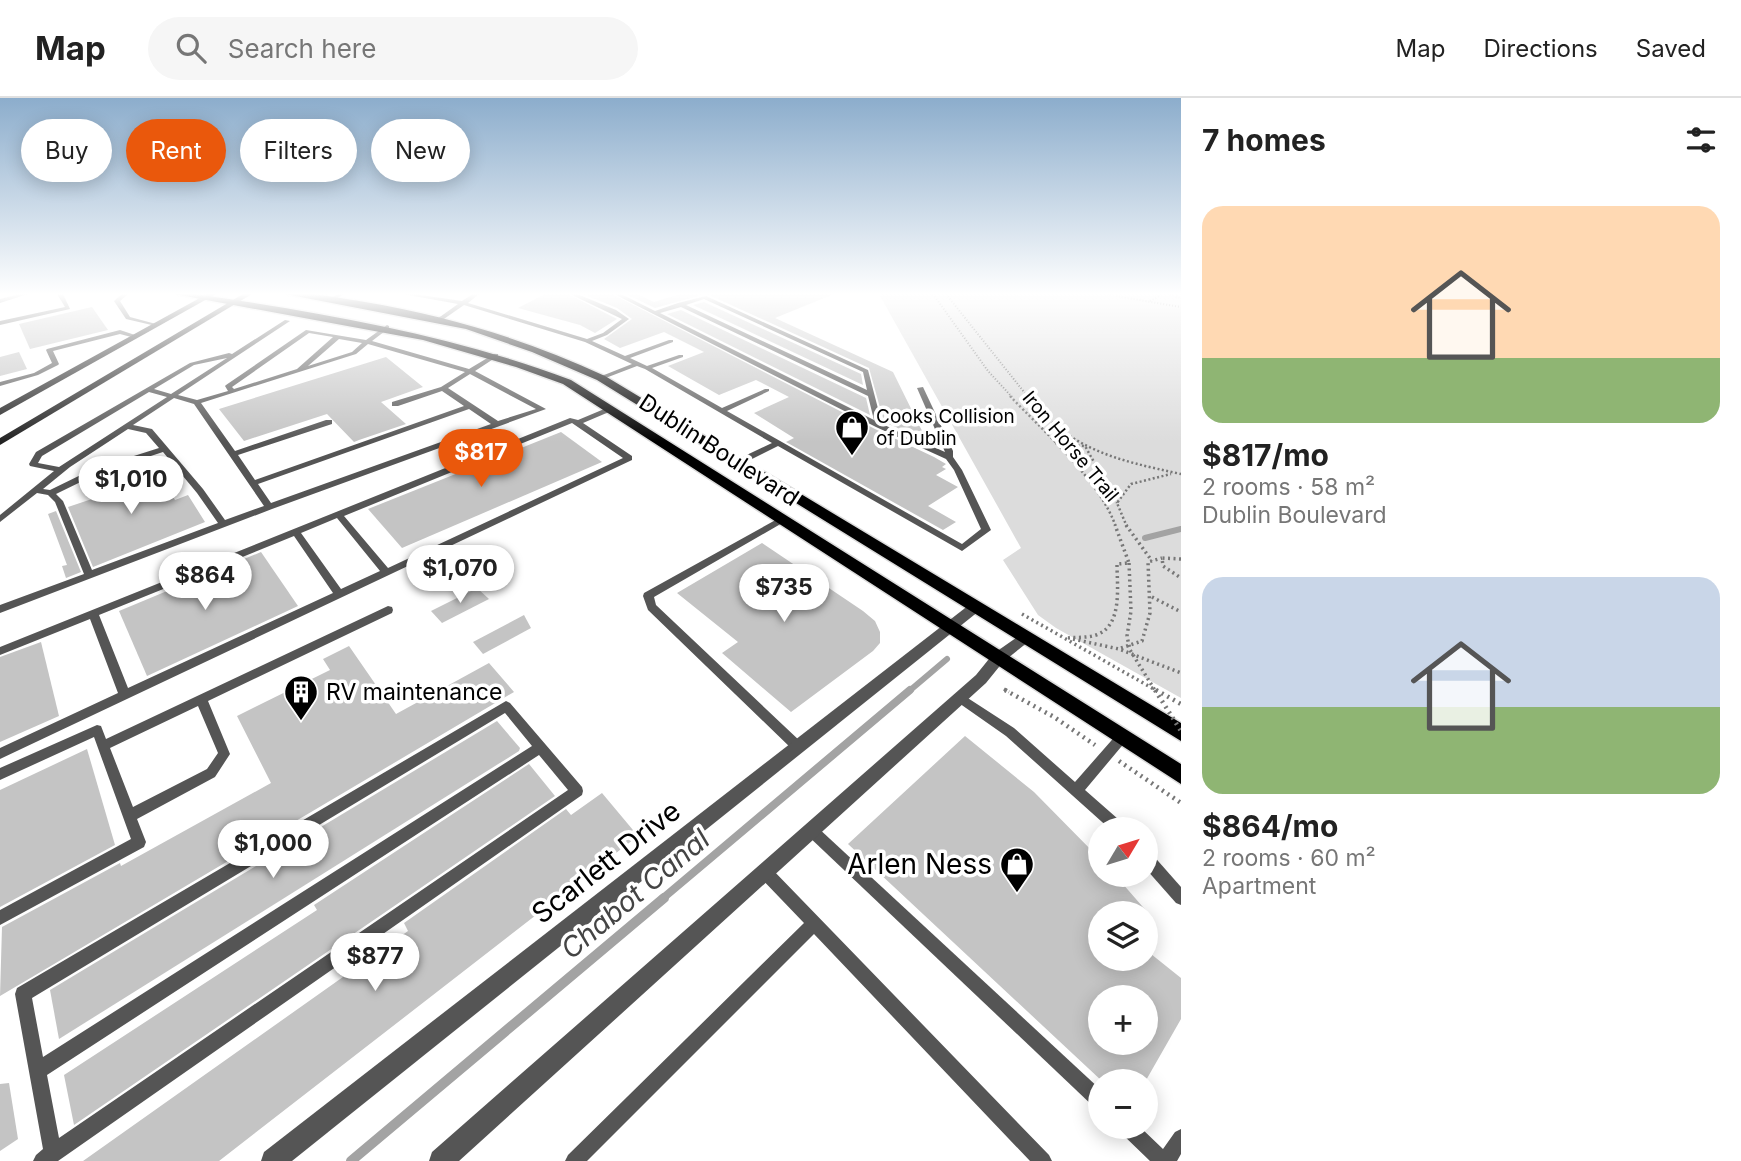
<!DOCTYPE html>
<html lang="en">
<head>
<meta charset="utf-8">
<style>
	:root { --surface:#fff; --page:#f6f6f6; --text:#222; --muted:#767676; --line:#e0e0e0; --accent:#ea580c }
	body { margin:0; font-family:Inter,sans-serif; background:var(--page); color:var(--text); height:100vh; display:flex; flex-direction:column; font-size:26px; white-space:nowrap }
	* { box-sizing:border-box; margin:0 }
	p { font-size:23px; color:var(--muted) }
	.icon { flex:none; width:38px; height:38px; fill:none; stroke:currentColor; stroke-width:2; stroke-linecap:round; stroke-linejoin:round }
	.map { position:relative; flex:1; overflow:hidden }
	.details { display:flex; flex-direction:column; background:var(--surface); width:560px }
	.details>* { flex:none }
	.top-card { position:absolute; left:21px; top:21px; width:665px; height:63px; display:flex; gap:14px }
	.needle { width:46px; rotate:52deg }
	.buttons { position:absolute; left:1088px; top:719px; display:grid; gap:14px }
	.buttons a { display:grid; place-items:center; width:70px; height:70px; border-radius:50%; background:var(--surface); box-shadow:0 4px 18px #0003; font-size:35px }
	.price { position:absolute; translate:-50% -60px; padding:0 16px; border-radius:24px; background:#fff; color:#222; font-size:23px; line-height:46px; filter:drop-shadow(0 2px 4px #0008) }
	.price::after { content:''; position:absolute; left:50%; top:42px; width:21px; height:16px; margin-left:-10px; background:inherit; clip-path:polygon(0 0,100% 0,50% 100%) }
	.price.active { background:var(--accent); color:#fff }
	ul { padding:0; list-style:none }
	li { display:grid; align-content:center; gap:14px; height:371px; padding:0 21px }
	li span { display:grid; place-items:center; height:217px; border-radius:21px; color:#555 }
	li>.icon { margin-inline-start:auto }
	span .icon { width:126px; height:126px; fill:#fffc; stroke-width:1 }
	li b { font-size:30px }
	h2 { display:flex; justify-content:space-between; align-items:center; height:84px; padding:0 21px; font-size:30px }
	.tag { padding:0 24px; border-radius:32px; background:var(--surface); box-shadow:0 4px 18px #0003; font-size:24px; line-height:63px }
	.tag.active { background:var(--accent); color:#fff }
	header { display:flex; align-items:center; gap:42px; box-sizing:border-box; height:98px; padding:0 35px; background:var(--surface); border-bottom:2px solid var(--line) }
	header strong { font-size:33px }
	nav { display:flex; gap:38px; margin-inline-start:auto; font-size:24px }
	.search { width:490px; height:63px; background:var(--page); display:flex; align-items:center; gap:18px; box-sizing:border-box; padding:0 24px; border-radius:38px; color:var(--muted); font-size:26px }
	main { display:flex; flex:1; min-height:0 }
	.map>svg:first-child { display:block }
</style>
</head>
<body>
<header>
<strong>Map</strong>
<div class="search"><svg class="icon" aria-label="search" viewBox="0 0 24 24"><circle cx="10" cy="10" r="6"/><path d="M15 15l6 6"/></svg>Search here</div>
<nav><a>Map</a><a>Directions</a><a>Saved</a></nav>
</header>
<main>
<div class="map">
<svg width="1181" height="1063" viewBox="0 0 1181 1063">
	<rect width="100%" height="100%" fill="#fff"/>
	<path fill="#dcdcdc" d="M879,196H1181V600L1056,530L1038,517L1003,462L1021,450Z"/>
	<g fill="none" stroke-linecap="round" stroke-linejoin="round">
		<g stroke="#a3a3a3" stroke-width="6">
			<path d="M1145,440L1181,431"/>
			<path d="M908,594L947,561"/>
		</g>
		<path stroke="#a3a3a3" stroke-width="8" d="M662,801L910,592"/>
		<path stroke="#a3a3a3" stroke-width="10" d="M351,1063L664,800"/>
	</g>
	<g fill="#c4c4c4" fill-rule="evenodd">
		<path d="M545,196H568L617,221L595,235L580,227L518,210Z"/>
		<path d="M583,196H612L875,331L934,359L946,366L942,369L946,371L936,377L958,389L928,408L956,424L943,432L786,344L794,340L754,315L789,299L756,282L719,297L668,268L704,254L664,234L620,250L604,241L632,221L617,210Z"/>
		<path d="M626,196H637L654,204L680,196H705L655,210Z"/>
		<path d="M707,196H834L775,220L893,274L927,343L884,324L869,270Z"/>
		<path d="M704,204L861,276L863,287L693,207Z"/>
		<path d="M92,209L108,232L30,251L19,226Z"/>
		<path d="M681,212L866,300L870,317L667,216Z"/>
		<path d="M19,254L27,271L0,278V259Z"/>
		<path d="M386,259L423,289L381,304L406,326L359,342L354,344L327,316L244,343L219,311Z"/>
		<path d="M561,334L602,364L402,450L368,411Z"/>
		<path d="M155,369L175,402L188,397L205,424L93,469L68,409L92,401L88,392Z"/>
		<path d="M56,413L81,474L66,480L62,468L67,467L48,416Z"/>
		<path d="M762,445L863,513L875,523L880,534V545L873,553L791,614L722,555L738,544L677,495Z"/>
		<path d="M261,454L298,508L147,578L119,513Z"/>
		<path d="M477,490L489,501L442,525L431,513Z"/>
		<path d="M524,517L531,530L483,556L473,544Z"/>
		<path d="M41,544L59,618L0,644V559Z"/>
		<path d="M349,548L396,616L489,565L514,594L0,898L2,829L120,765L121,768L271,685L237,618L330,572L323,561Z"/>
		<path d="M497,623L520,650L519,653L59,941L50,892Z"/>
		<path d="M965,638L1034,694L1101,762V777H1115L1149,816H1101V861H1146V852L1181,880V921L1145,984H1103L848,746ZM1101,900H1146V945H1101Z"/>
		<path d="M87,651L115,747L0,809V692Z"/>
		<path d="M529,666L555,698L74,1027L64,977L317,812L314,807Z"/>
		<path d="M602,695L638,738L219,1063H83L408,833L404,825L566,711L571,717Z"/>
		<path d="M9,985L18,1041L0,1053V986Z"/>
	</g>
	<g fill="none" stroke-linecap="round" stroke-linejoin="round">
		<g stroke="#dbdbdb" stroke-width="3">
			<g id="primary">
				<path d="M174,196H195C323,215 449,236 571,282L1181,666V686L563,286L516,269L423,242Z"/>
				<path d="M285,196C311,194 339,200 365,204C449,218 527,242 605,278L1181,625V643L597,282L532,254L466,231Z"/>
			</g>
		</g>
		<g stroke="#777" stroke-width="2" stroke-dasharray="1 2" stroke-linecap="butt">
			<path d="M933,196L988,273L1012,299"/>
			<path d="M946,196L1028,299"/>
			<path d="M1104,196L1181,209"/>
			<path d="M1167,196L1181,200"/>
			<path d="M1150,203L1160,198L1154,196"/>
		</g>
		<g stroke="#777" stroke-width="2.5" stroke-dasharray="2 2.5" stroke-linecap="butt">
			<path d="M1010,298C1045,335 1099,381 1116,429"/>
			<path d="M1027,298C1070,352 1116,362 1181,376"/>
			<path d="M1055,345L1085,348L1117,405"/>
			<path d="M1127,429L1117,405L1131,386L1171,376"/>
		</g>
		<g stroke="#777" stroke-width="3.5" stroke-dasharray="2 3.5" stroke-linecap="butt">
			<path d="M1126,427L1152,463"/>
			<path d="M1181,461L1162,460L1163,468L1181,480"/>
			<path d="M1152,499L1181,514"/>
			<path d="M1022,516L1159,594"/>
			<path d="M1068,540C1077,539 1087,540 1096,537C1123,528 1117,488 1117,466L1129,465L1115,427"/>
			<path d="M1073,541L1119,551L1181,575"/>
			<path d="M1121,550L1142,543L1150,515L1148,464L1162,460"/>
			<path d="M1004,591L1009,594"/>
		</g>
		<g stroke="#777" stroke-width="4.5" stroke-dasharray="2 4.5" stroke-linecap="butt">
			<path d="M1005,592L1054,619L1095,647"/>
			<path d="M1156,592L1181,606"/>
			<path d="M1119,663L1181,705"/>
		</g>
		<g fill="#555" fill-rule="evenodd">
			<path d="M20,196H28L0,205V201Z"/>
			<path d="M57,196H63L70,211L0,227V223L65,209Z"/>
			<path d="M122,196H128L120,203L130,219L156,226V228L126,221L114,203Z"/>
			<path d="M338,196H344L332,203H328V201Z"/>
			<path d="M403,196H414L462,203L473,196H479L468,205L587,241L603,235L622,221L570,196H577L616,212L629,221L607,237L592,243L625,258L669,242H673V244L630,260L647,268L679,257H683V259L652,270L722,310L765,291H769V293L727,313L962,446L981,431L954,372L946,361L876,329L614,196H621L655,213L678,205L706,198L868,272L882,326L945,354L917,290L923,289L953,353V359L962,372L991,432L962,453L778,348L742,366H736V362L772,345L645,271L637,268L603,281H599V279L632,266L585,244L464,207L441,223H437V221L458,206ZM704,201L863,274L867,292L686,207ZM681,209L868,298L874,322L660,215Z"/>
			<path d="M285,222L290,223L178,297L197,302L228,293L225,288L226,287L306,232L366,242L387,227L389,228V230L372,243L469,271L494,256H498V258L475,273L546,311L272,411L0,515V507L84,476L55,404L48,397L37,395L0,424V417L54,373L30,368L29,366L36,354L190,265L229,255L232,256ZM309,235L333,239L297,271L234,291L232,289ZM339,241L362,245L352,254L308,268ZM368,246L465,274L441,289L392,304V308H398L442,293L464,308L255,382L238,357L332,326V322H326L235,353L201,305L356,256ZM227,260L171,296L154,291L194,267ZM470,276L536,311L498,323L448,290ZM149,294L167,299L59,369L38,365L42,358ZM174,300L194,306L264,408L225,422L203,391L152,331L133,327ZM469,311L491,326L271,405L258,386ZM128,331L146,335L159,350L93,371L50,392L43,391L70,369ZM163,354L197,395L218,425L92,472L63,403L56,396L99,375Z"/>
			<path d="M120,232L138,238L135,240L120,236L53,253L59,266L58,267L38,277L0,288V284L34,275L52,265L46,252L47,251Z"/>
			<path d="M609,309L616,311L583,325L632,358V362L0,661V650L118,595L90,521L0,557V549L570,320L578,322ZM572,325L623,360L388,470L344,418ZM337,420L380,473L341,491L301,435ZM294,438L333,495L128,590L99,517Z"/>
			<path d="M781,419L784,420V424L654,499L656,507L801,644L803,648L801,652L797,653L793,652L648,512L643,498L644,495Z"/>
			<path d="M388,508L392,509L393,512L392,515L208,603L230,656L215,679L137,721L146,744L144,749L0,827V812L131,741L94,639L0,682V670L97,627L101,628L106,641ZM198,608L218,655L207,671L133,709L110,650Z"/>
			<path d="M960,595L1014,630L1075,684L1118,635L1122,634L1126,635L1128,639L1126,643L1085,692L1126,728L1127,732H1111L1006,638L956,603L954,600L956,597Z"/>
			<path d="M506,603L510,605L582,689L583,693L582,697L58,1063H33L36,1057L43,1051L15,896L17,890ZM505,615L532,648L43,959L32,900ZM539,657L568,692L59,1040L47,977Z"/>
			<path d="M811,726L816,728L1101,992V1013L1095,1010L806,736L804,732L806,728Z"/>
			<path d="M1146,753L1151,755L1181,789V807L1176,805L1146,771Z"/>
			<path d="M764,766L769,768L1049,1057L1052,1063H1030L814,836L587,1063H565L568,1057L804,825L759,778L757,773L759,768Z"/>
			<path d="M1118,1029H1140L1163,1051L1175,1034L1181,1031V1056L1177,1063H1150L1121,1035Z"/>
		</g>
		<g fill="#555" fill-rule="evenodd">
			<path d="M974,505L979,507L981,510L979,513L292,1063H261L264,1054L969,507Z"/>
			<path d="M1023,535L1028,536L1030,540L1028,544L1003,564L986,585L459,1063H429L432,1054L976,577L993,556Z"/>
		</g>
		<g fill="#222" fill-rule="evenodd">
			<path d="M207,196H216L0,317V310Z"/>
			<path d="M243,196H252L0,347V340Z"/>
		</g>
		<use href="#primary" fill="#000" fill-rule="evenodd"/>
		<path stroke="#777" stroke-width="3.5" stroke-dasharray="2 3.5" stroke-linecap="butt" d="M1129,465L1131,513L1127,538L1130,552L1156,594"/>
		<path stroke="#777" stroke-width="4.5" stroke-dasharray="2 4.5" stroke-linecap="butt" d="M1155,592L1181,633"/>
	</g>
	<linearGradient id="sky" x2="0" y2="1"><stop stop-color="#8cadcc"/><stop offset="0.57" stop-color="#fff"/><stop offset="1" stop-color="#fff" stop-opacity="0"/></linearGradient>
	<rect width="1181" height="344" fill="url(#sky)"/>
	<defs>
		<g id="shop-pin" transform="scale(1.75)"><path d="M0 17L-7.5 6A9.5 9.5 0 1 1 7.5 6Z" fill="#000" stroke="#fff"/><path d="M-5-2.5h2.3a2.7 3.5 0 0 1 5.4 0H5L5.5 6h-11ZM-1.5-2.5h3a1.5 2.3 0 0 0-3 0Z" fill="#fff"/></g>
		<g id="building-pin" transform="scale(1.75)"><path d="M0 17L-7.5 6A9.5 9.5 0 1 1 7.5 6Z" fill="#000" stroke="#fff"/><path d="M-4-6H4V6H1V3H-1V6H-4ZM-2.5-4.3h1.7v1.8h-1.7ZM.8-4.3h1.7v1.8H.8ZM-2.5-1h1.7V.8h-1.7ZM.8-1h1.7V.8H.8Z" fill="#fff"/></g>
	</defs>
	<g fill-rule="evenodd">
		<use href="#shop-pin" x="852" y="329"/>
		<use href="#building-pin" x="301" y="594"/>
		<use href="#shop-pin" x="1017" y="766"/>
	</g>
	<g text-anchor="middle" stroke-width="7" stroke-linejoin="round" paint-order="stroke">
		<g font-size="19" fill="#000" stroke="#fff" text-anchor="start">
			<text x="876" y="325">Cooks Collision<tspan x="876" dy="22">of Dublin</tspan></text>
		</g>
		<g font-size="19" fill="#000" stroke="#fff">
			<text transform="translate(1071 348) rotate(50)" y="7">Iron Horse Trail</text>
		</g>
		<g font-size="23" fill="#000" stroke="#fff">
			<text transform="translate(719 352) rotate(33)" y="8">Dublin Boulevard</text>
		</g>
		<g font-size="23" fill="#000" stroke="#fff" text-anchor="start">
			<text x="326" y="602">RV maintenance</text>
		</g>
		<g font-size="28" fill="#000" stroke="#fff">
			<text transform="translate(606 764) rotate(-38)" y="10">Scarlett Drive</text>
		</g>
		<g font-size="28" fill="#000" stroke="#fff" text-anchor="end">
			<text x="992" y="776">Arlen Ness</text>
		</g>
		<g font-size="28" font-style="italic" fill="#444" stroke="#fff">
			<text transform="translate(635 796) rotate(-40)" y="10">Chabot Canal</text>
		</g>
	</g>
</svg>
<div class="buttons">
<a><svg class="needle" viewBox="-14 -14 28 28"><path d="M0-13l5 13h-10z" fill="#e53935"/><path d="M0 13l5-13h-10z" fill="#767676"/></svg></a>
<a><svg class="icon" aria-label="layers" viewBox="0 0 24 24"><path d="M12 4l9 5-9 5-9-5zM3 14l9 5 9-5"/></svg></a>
<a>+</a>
<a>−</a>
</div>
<b class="price active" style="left:481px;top:391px">$817</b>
<b class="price" style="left:131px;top:418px">$1,010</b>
<b class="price" style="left:460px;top:507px">$1,070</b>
<b class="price" style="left:205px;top:514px">$864</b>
<b class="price" style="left:784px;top:526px">$735</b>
<b class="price" style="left:273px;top:782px">$1,000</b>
<b class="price" style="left:375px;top:895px">$877</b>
<div class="top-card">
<a class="tag">Buy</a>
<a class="tag active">Rent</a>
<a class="tag">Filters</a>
<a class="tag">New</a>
</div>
</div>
<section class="details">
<h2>7 homes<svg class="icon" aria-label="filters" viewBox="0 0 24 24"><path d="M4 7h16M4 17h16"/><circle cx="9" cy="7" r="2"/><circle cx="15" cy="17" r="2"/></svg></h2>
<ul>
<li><span style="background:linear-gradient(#ffd9b3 70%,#8fb573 0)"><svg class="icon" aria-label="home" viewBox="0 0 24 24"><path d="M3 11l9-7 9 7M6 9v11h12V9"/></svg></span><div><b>$817/mo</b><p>2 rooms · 58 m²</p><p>Dublin Boulevard</p></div></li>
<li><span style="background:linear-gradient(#c9d6e8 60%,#8fb573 0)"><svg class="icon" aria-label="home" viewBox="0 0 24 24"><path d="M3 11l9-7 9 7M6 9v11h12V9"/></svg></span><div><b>$864/mo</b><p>2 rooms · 60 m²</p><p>Apartment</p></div></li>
</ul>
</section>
</main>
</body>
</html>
